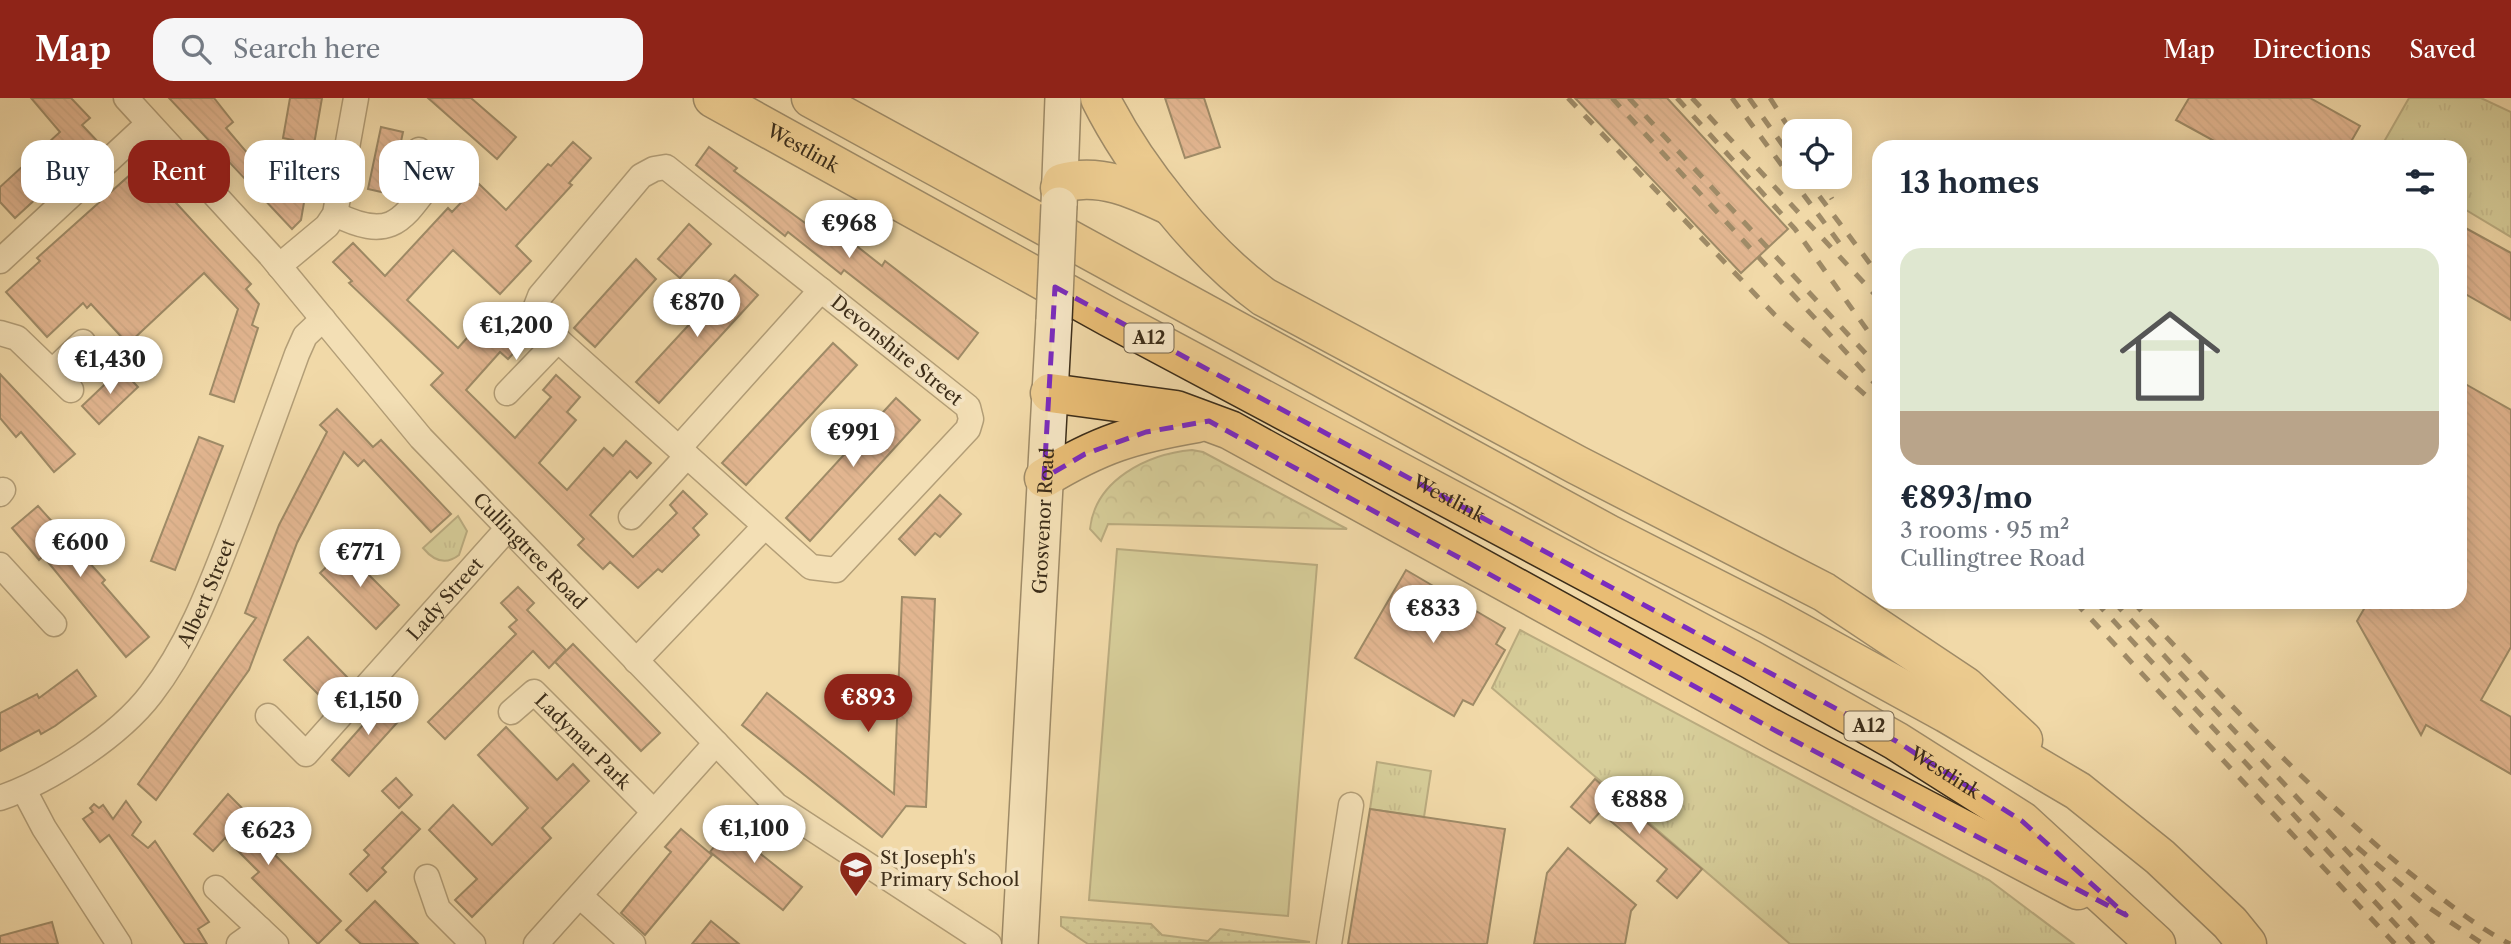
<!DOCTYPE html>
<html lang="en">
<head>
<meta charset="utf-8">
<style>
	:root { --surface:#fff; --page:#f6f6f7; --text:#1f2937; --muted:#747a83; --line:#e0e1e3; --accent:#8f2418 }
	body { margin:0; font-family:"Libre Caslon Text",serif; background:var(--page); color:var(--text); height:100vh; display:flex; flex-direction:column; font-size:26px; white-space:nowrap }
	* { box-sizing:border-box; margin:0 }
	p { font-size:23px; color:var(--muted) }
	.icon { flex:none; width:38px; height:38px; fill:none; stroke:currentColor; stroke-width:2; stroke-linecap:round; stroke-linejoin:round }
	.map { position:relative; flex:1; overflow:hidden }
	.panel { position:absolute; left:1872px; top:42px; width:595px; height:469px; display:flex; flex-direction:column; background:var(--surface); border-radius:21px; box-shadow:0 4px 18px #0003 }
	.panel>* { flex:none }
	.hud { position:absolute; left:21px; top:42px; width:665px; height:63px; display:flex; gap:14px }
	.tools { position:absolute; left:1782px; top:21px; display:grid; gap:14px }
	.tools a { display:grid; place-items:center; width:70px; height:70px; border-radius:14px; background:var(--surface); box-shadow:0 4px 18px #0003; font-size:35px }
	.price { position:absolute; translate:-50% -60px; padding:0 16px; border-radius:24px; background:#fff; color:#222; font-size:23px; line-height:46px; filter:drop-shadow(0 2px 4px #0008) }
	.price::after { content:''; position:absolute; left:50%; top:42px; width:21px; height:16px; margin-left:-10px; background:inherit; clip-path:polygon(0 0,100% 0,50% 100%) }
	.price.current { background:var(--accent); color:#fff }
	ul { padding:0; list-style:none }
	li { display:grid; align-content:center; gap:14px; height:371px; padding:0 28px }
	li+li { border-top:2px solid var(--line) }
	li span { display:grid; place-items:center; height:217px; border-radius:21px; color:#555 }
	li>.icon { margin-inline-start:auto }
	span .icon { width:126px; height:126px; fill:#fffc; stroke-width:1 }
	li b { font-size:30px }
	h2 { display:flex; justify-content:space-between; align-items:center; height:84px; padding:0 28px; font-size:30px }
	.tag { padding:0 24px; border-radius:21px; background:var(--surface); box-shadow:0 4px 18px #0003; font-size:24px; line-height:63px }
	.tag.current { background:var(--accent); color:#fff }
	header { display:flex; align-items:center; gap:42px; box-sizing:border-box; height:98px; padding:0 35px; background:var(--accent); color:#fff }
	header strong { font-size:33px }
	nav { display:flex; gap:38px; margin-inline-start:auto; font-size:24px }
	.search { width:490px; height:63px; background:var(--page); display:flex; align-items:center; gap:18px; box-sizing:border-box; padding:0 24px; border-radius:21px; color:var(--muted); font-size:26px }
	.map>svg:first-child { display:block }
</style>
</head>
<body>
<header>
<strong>Map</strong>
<div class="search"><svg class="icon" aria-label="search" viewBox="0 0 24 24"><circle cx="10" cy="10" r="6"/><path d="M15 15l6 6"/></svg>Search here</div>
<nav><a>Map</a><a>Directions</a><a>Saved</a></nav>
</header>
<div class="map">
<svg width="2511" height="846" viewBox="0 0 2511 846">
	<defs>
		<pattern id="grass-tufts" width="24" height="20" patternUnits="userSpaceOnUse" patternTransform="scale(1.75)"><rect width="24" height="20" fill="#b8c089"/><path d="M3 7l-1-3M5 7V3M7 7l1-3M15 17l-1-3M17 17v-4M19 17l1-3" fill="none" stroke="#979c6f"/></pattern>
		<pattern id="forest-crowns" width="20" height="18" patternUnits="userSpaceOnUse" patternTransform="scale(1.75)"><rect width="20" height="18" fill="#b8c089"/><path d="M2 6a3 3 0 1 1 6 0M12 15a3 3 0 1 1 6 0" fill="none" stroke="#979c6f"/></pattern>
		<pattern id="garden-dots" width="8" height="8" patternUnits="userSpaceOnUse" patternTransform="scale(1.75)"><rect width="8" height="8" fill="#b8c089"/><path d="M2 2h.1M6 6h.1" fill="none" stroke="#979c6f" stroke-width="1.8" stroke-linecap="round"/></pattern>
		<pattern id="building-back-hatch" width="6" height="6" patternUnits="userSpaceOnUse" patternTransform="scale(1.75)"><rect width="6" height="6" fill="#d18b74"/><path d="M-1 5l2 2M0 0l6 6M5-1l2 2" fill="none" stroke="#ab725e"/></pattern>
	</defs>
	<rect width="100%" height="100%" fill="#f1d9a8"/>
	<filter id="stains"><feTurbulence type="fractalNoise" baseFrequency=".00286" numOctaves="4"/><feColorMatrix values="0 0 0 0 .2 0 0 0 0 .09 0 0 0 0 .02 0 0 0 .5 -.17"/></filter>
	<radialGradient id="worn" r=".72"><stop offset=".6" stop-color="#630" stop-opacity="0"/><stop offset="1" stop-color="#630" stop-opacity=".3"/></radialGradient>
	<g fill="url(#grass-tufts)" stroke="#7a7651" stroke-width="2">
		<path d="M2409,0H2481L2511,14V139L2461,109L2460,49H2381Z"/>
		<path d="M458,418L467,433L459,457C445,468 433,462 423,450Z"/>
		<path d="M1520,532L1989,782L2074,846H1790L1492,590Z"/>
		<path d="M1377,664L1431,673L1424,719L1370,711Z"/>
	</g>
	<path fill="url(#forest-crowns)" stroke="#7a7651" stroke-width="2" d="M1192,352L1203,354L1347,431L1108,426L1101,443L1090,431C1095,382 1147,356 1192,352Z"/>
	<path fill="url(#garden-dots)" stroke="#7a7651" stroke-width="2" d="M1061,819L1151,826L1162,837L1208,843L1220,831L1310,844L1088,846L1061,828Z"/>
	<path fill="#b8c089" stroke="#7a7651" stroke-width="2" d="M1117,451L1317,467L1288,818L1089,802Z"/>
	<g fill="url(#building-back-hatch)" stroke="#3c2d19" stroke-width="2">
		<path d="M31,0H71L90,20L82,27L101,47L81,66L78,62L15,120L0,104V89L60,34Z"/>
		<path d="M169,0H214L233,24L226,30L283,97L293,42L283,40L290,0H322L301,122L292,131Z"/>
		<path d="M428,0H471L516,39L497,61Z"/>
		<path d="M1165,0H1204L1220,49L1185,60Z"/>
		<path d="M1575,0H1667L1788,131L1741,175Z"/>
		<path d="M2189,0H2310L2360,28L2348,49H2225L2176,22Z"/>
		<path d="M381,29L403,34L390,96L368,91Z"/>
		<path d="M573,44L591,60L569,85L572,87L516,148L531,163L500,196L453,152L407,202L458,250L475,231L484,239L498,225L522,246L508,261L500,254L466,292L515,340L551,299L543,292L556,277L580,299L567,314L576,322L539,365L567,392L604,350L613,358L626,343L651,365L637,380L630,373L590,417L633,459L677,415L670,407L683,393L707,416L693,430L699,437L662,474L658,471L638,490L610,464L603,471L578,447L584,441L431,287L443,275L349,185L352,183L333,164L353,145L385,178L448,110L452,114L479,86L506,112L548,66L551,68Z"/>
		<path d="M709,49L737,70L734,73L816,133L825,123L882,168L885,163L978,235L958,261L844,172L841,176L788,134L785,138L696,67Z"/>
		<path d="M141,67L251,186L246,191L259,206L252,227L258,230L234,304L210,296L238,211L204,175L128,246L91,206L87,210L83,205L47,239L6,194L40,163L37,160Z"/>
		<path d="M689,126L711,146L680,180L658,161Z"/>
		<path d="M2460,127L2511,155V222L2460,193Z"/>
		<path d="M636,161L656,181L595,249L574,230Z"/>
		<path d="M735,177L758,197L659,305L636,284Z"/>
		<path d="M833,245L857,267L746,387L722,365Z"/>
		<path d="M121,271L138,289L99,326L82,308Z"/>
		<path d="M0,276L75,356L54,374L21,334L16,339L0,320Z"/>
		<path d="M2460,283L2511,312V549L2481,602L2511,619V676L2426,627L2421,637L2357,523L2368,504H2460Z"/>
		<path d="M896,300L920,322L810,443L786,420Z"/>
		<path d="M337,311L373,349L381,342L451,416L431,434L364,362L358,368L344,354L297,445L249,572L156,702L138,686L256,520L245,515L279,427L327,334L320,327Z"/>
		<path d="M199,339L223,348L175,472L151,463Z"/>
		<path d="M940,397L961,416L940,439L935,435L915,457L899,441Z"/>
		<path d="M38,408L105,482L102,485L149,539L126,559L43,458L39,462L12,430Z"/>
		<path d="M344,452L399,507L376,531L320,475Z"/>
		<path d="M1406,472L1505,530L1496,546L1505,552L1473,607L1463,602L1454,618L1355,560Z"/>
		<path d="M518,489L534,505L527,512L566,552L549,570L533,553L445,641L428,624L516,536L509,529L517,522L501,505Z"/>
		<path d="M902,499L935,501L926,709L906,708L882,739L742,627L767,595L894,696Z"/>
		<path d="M308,539L349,581L326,604L284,562Z"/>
		<path d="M573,546L660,635L641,653L555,564Z"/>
		<path d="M77,572L96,598L55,628L41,636L39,632L0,653V615L37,596L39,600Z"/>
		<path d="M386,601L404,617L349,678L332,662Z"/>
		<path d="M506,629L557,682L573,666L589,683L542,730L551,740L472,819L455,802L477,781L429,732L453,707L492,747L528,710L478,657Z"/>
		<path d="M396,680L412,697L399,710L382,693Z"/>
		<path d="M1595,681L1702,771L1677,800L1657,783L1667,771L1600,714L1590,725L1571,709Z"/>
		<path d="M228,696L282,750L275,757L341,823L318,846L252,780L259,774L225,740L213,753L194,736Z"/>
		<path d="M126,703L141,724L132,737L148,750L155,743L209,824L198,831L207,846H185L109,737L100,744L83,721L93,714L90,710L94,706L99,710L103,707L113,721Z"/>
		<path d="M1370,711L1505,731L1487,846H1348Z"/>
		<path d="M402,714L420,731L382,770L386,774L367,793L350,776L369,757L364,752Z"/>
		<path d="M736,720L759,739L752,749L802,789L783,812L710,754Z"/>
		<path d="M681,731L712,757L645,837L621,815L671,754L665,749Z"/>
		<path d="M1568,750L1636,807L1631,813L1625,846H1534L1547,775Z"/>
		<path d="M375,803L418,846H361L346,832Z"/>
		<path d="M711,823L739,846H692Z"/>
		<path d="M52,824L58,846H0V838Z"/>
	</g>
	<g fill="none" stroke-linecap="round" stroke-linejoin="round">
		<g stroke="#69583d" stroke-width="27">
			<g id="minor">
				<path id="s1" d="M126,0L270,157L421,340L776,707L989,846"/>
				<path d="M419,52L460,87"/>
				<path d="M666,69L968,309L971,321L968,331L836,472L811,469L558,242L540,223L535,211L540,198L641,78L654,71Z"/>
				<path d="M335,116C397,147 404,117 441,71"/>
				<path d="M0,163L148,26"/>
				<path d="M279,168L327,128L335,116L356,0"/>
				<path d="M0,235L17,240L71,292"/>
				<path d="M54,272L83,244"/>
				<path d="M507,295L558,242"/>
				<path d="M679,350L821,192"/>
				<path d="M0,396L3,392"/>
				<path d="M631,419L687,358"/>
				<path d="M0,467L54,526"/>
				<path d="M636,563L764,429"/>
				<path id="s2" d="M511,614L534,594L653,713"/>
				<path id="s3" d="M268,618L306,656L508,430"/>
				<path d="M24,692L44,730L119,846"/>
				<path id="s4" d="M0,700C50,683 119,638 151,596C189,547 211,487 233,430C255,372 276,314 297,256L305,238L323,221"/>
				<path d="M427,779L438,811L473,846"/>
				<path d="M216,790L276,846"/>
				<path d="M580,798L633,846"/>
				<path d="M239,846L260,831"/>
				<path d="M536,846L716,645"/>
				<path d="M1329,846L1351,707"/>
			</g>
		</g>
		<g stroke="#3c2d19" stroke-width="38">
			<g id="secondary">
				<path d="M1059,107L1063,0"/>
				<path id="s5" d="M1020,846L1054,222"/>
			</g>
		</g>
		<g stroke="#3c2d19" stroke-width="41">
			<g id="trunk">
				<path id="s6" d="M713,0L1109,219L1750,561L1896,643L2022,723L2156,846"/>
				<path d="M811,0L1608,436L1771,519L1946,615L2078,693L2160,759L2230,825L2247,846"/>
				<path d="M1100,0C1135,70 1202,154 1264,199L1577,367L1824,494L1965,588L2023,642"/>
				<path d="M1060,90L1062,85C1101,74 1137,92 1171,108"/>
				<path d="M1050,295L1176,312L1230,332L1778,634L2078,792"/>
				<path d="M1044,380C1100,346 1133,336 1197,325"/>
			</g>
		</g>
		<use href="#minor" stroke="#f6e6c6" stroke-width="24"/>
		<use href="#secondary" stroke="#f6e6c6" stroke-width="35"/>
		<use href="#trunk" stroke="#e8bc74" stroke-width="38"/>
		<g stroke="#3c2d19" stroke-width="5" stroke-dasharray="12 12" stroke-linecap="butt">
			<path d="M1568,0L1774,216L1880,310"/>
			<path d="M1612,0L1880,291"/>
			<path d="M1629,0L1880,271"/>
			<path d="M1677,0L1795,131L1880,250"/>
			<path d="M1692,0L1880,202"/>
			<path d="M1732,0L1846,154"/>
			<path d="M1749,0L1794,63"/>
			<path d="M1770,0L1794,38"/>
			<path d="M1805,79L1880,179"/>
			<path d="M1819,79L1832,101"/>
			<path d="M2075,504L2395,846"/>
			<path d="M2096,504L2414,846"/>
			<path d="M2114,504L2434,846"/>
			<path d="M2133,504C2221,596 2307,691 2406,772C2440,799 2472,826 2510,846"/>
			<path d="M2357,749L2425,807L2483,846"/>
		</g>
		<g stroke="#3c2d19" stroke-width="38" stroke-linecap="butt">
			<path id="secondary-bridge" d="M1054,222L1059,107"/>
		</g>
		<use href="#secondary-bridge" stroke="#f6e6c6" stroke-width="35"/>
	</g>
	<path d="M0 0H2511V846H0ZM1055,189L1896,643L2022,723L2126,817L1778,634L1209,323L1146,334L1085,356L1044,380Z" fill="#f1d9a8" fill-opacity=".55" fill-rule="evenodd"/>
	<path fill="none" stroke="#7b2cbf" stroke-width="5" stroke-dasharray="14 9" stroke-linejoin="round" d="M1055,189L1896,643L2022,723L2126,817L1778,634L1209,323L1146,334L1085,356L1044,380Z"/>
	<defs>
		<g id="school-pin" transform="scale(1.75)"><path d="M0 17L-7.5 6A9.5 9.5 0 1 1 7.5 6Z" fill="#8f2418" stroke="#f6e6c6"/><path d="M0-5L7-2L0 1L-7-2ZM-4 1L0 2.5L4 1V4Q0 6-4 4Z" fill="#fff"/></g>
	</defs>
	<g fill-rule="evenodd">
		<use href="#school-pin" x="856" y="770"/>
	</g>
	<g text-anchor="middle" stroke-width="7" stroke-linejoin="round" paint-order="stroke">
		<g fill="#f6e6c6" stroke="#74644d" stroke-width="2">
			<rect x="1124.5" y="225.5" width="49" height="29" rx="5"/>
			<rect x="1844.5" y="613.5" width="49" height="29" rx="5"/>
		</g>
		<g font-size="18" font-weight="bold" fill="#3c2d19">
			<text x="1149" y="246">A12</text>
			<text x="1869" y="634">A12</text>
		</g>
		<g font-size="19" fill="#3c2d19" stroke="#f6e6c6">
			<text dy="7" stroke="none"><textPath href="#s6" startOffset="103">Westlink</textPath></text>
			<text transform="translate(897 252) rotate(39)" y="7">Devonshire Street</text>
			<text dy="7" stroke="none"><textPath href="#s6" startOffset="838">Westlink</textPath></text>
			<text dy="7" stroke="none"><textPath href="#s5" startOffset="424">Grosvenor Road</textPath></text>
			<text dy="7" stroke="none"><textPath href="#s1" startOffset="607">Cullingtree Road</textPath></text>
			<text dy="7" stroke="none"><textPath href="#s4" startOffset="301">Albert Street</textPath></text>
			<text dy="7" stroke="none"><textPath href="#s3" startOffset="262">Lady Street</textPath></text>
			<text dy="7" stroke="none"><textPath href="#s2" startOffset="100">Ladymar Park</textPath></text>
			<text dy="7" stroke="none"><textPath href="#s6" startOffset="1405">Westlink</textPath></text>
		</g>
		<g font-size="19" fill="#3c2d19" stroke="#f6e6c6" text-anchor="start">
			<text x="880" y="766">St Joseph's<tspan x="880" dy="22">Primary School</tspan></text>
		</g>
	</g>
	<rect width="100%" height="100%" filter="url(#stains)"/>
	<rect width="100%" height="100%" fill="url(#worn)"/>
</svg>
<div class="tools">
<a><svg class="icon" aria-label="locate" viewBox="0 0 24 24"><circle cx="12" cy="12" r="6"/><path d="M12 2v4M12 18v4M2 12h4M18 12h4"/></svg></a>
</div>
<b class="price" style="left:849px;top:162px">€968</b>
<b class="price" style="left:697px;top:241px">€870</b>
<b class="price" style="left:516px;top:264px">€1,200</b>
<b class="price" style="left:110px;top:298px">€1,430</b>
<b class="price" style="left:853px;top:371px">€991</b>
<b class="price" style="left:80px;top:481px">€600</b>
<b class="price" style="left:360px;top:491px">€771</b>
<b class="price" style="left:1433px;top:547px">€833</b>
<b class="price current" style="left:868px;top:636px">€893</b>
<b class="price" style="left:368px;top:639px">€1,150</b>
<b class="price" style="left:1639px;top:738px">€888</b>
<b class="price" style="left:754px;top:767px">€1,100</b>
<b class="price" style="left:268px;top:769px">€623</b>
<div class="hud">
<a class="tag">Buy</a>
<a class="tag current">Rent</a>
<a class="tag">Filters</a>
<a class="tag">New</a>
</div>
<section class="panel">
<h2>13 homes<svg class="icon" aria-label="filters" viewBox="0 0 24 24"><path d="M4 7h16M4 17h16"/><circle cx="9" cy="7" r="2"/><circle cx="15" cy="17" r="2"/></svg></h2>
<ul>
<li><span style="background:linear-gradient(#dfe7d0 75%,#b9a48a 0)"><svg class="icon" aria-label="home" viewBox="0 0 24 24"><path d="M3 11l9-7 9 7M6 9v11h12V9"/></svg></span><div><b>€893/mo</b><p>3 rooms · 95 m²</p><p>Cullingtree Road</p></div></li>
</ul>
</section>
</div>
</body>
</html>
